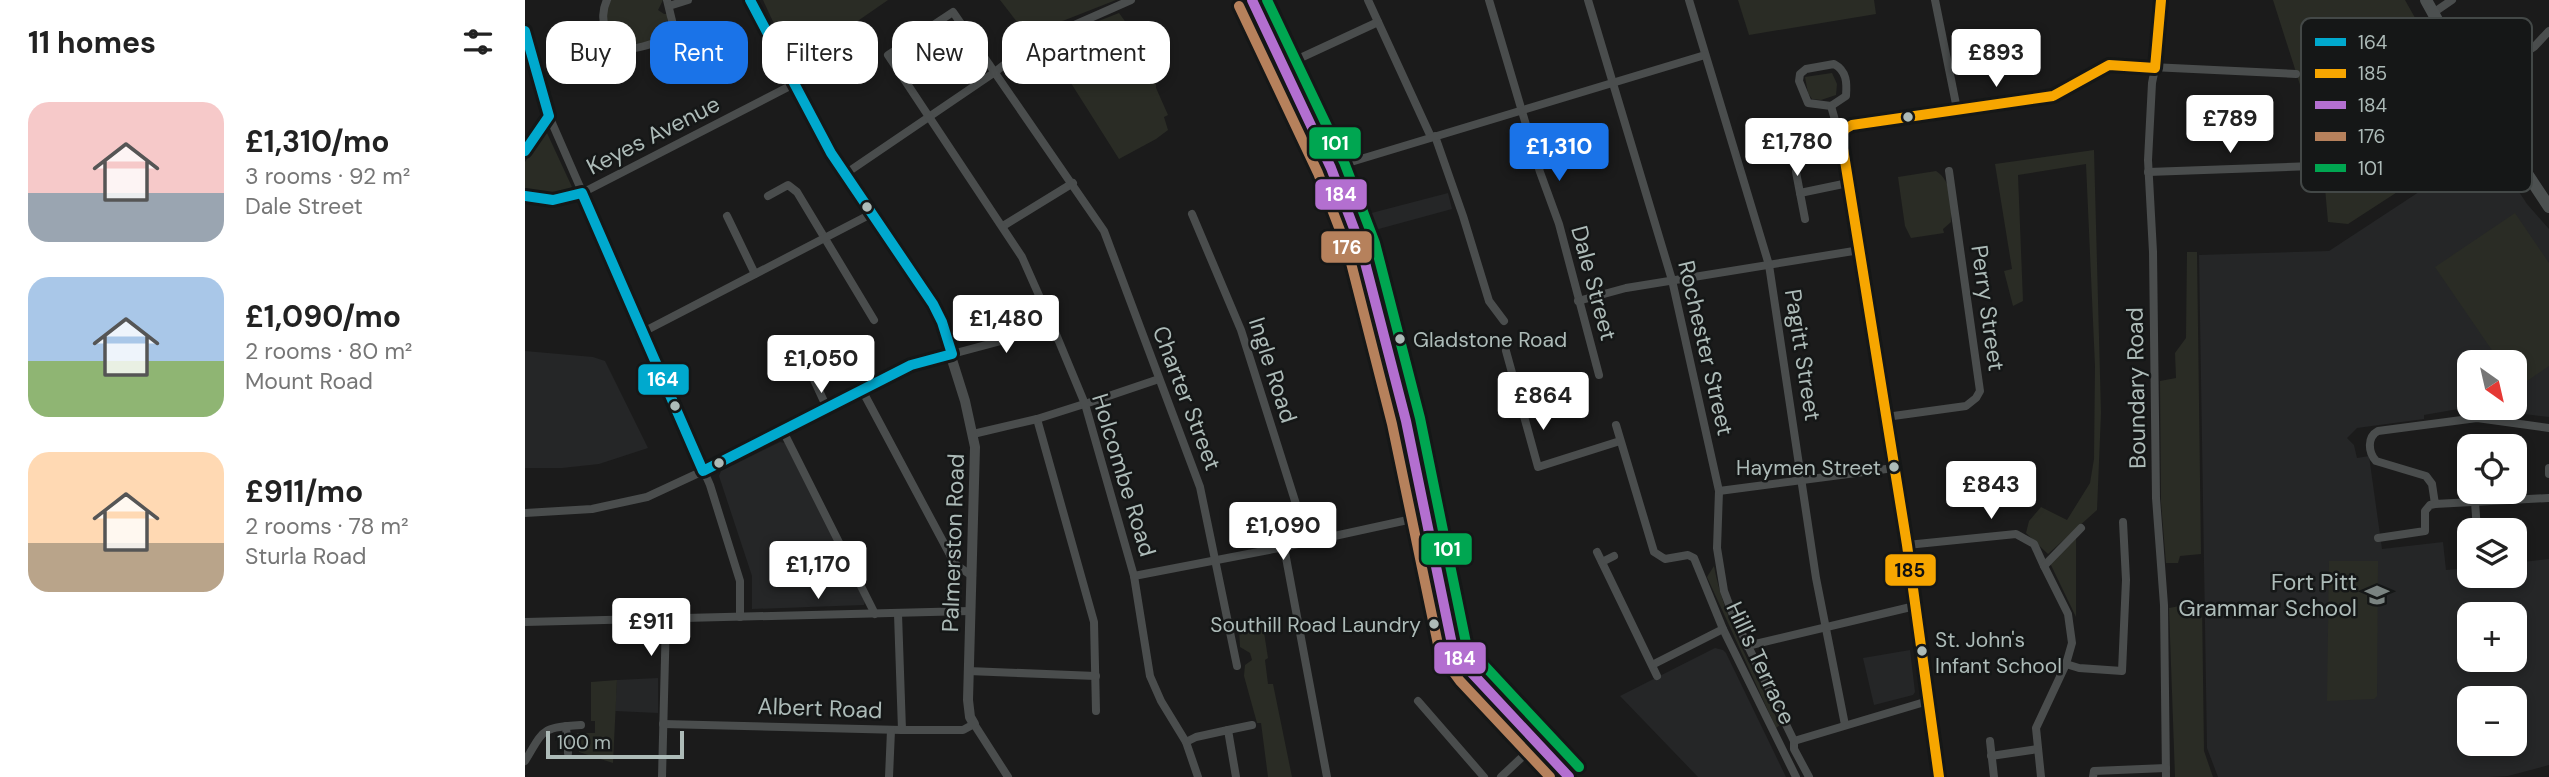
<!DOCTYPE html>
<html lang="en">
<head>
<meta charset="utf-8">
<style>
	:root { --surface:#fff; --page:#f2f2f2; --text:#222; --muted:#767676; --accent:#1a73e8 }
	body { margin:0; font-family:"DM Sans",sans-serif; background:var(--page); color:var(--text); height:100vh; display:flex; flex-direction:column; font-size:26px; white-space:nowrap }
	* { box-sizing:border-box; margin:0 }
	p { font-size:23px; color:var(--muted) }
	.icon { flex:none; width:38px; height:38px; fill:none; stroke:currentColor; stroke-width:2; stroke-linecap:round; stroke-linejoin:round }
	.map { position:relative; flex:1; overflow:hidden }
	.sheet { display:flex; flex-direction:column; background:var(--surface); width:525px }
	.sheet>* { flex:none }
	.hud { position:absolute; left:21px; top:21px; width:665px; height:63px; display:flex; gap:14px }
	.needle { width:46px; rotate:146deg }
	.buttons { position:absolute; left:1932px; top:350px; display:grid; gap:14px }
	.buttons a { display:grid; place-items:center; width:70px; height:70px; border-radius:14px; background:var(--surface); box-shadow:0 4px 10px #0003; font-size:35px }
	.scale { position:absolute; left:21px; bottom:18px; width:138px; box-sizing:border-box; padding-left:7px; border:4px solid #adbbb8; border-top:0; font-size:19px; line-height:24px; white-space:nowrap; color:#adbbb8; -webkit-text-stroke:5px #151717; paint-order:stroke }
	.price { position:absolute; translate:-50% -60px; padding:0 16px; border-radius:7px; background:#fff; color:#222; font-size:23px; line-height:46px; filter:drop-shadow(0 2px 4px #0008) }
	.price::after { content:''; position:absolute; left:50%; top:42px; width:21px; height:16px; margin-left:-10px; background:inherit; clip-path:polygon(0 0,100% 0,50% 100%) }
	.price.current { background:var(--accent); color:#fff }
	ul { padding:0; list-style:none }
	li { display:flex; align-items:center; gap:21px; height:175px; padding:0 28px }
	li span { display:grid; place-items:center; flex:none; width:196px; height:140px; border-radius:21px; color:#555 }
	li>.icon { margin-inline-start:auto }
	span .icon { width:84px; height:84px; fill:#fffc; stroke-width:1 }
	li b { font-size:30px }
	h2 { display:flex; justify-content:space-between; align-items:center; height:84px; padding:0 28px; font-size:30px }
	.chip { padding:0 24px; border-radius:21px; background:var(--surface); box-shadow:0 4px 10px #0003; font-size:24px; line-height:63px }
	.chip.current { background:var(--accent); color:#fff }
	main { display:flex; flex:1; min-height:0 }
	.map>svg:first-child { display:block }
</style>
</head>
<body>
<main>
<section class="sheet">
<h2>11 homes<svg class="icon" aria-label="filters" viewBox="0 0 24 24"><path d="M4 7h16M4 17h16"/><circle cx="9" cy="7" r="2"/><circle cx="15" cy="17" r="2"/></svg></h2>
<ul>
<li><span style="background:linear-gradient(#f6c9c9 65%,#9aa5b1 0)"><svg class="icon" aria-label="home" viewBox="0 0 24 24"><path d="M3 11l9-7 9 7M6 9v11h12V9"/></svg></span><div><b>£1,310/mo</b><p>3 rooms · 92 m²</p><p>Dale Street</p></div></li>
<li><span style="background:linear-gradient(#a9c7e8 60%,#8fb573 0)"><svg class="icon" aria-label="home" viewBox="0 0 24 24"><path d="M3 11l9-7 9 7M6 9v11h12V9"/></svg></span><div><b>£1,090/mo</b><p>2 rooms · 80 m²</p><p>Mount Road</p></div></li>
<li><span style="background:linear-gradient(#ffd9b3 65%,#b9a48a 0)"><svg class="icon" aria-label="home" viewBox="0 0 24 24"><path d="M3 11l9-7 9 7M6 9v11h12V9"/></svg></span><div><b>£911/mo</b><p>2 rooms · 78 m²</p><p>Sturla Road</p></div></li>
</ul>
</section>
<div class="map">
<svg width="2024" height="777" viewBox="0 0 2024 777">
	<rect width="100%" height="100%" fill="#1b1b1b"/>
	<g fill="#252627" fill-rule="evenodd">
		<path d="M1964,146L2002,204L2024,229V417L1959,409L1939,408L1899,415V419L1832,428L1822,438L1829,445L1832,458L1844,456L1857,549L1918,542L1921,570L1944,568V576H1990V563L2024,559V765L1983,776L1964,777H1693L1682,748L1674,255L1804,251ZM1944,362H1990V408H1944ZM1944,614H1990V660H1944ZM1944,698H1990V744H1944Z"/>
		<path d="M923,193L927,209L839,233L835,216Z"/>
		<path d="M0,351L68,357L80,361L123,448L74,464L37,468H0Z"/>
		<path d="M255,442L260,443L340,602L339,605L227,609V576L194,476L196,471Z"/>
		<path d="M1190,648L1198,650L1201,653L1261,777H1173L1095,696Z"/>
		<path d="M1385,650L1390,692L1388,695L1349,705L1338,658Z"/>
		<path d="M133,678V713L90,711L92,680Z"/>
	</g>
	<g fill="#2a2c25">
		<path d="M86,0H138L133,10L139,14H142L143,30C119,57 64,41 86,0Z"/>
		<path d="M238,0H363L298,45L267,63Z"/>
		<path d="M475,0H591L502,35Z"/>
		<path d="M1213,0H1349L1351,14L1224,35Z"/>
		<path d="M1748,0H1880L1957,137L1823,224L1803,222L1797,154Z"/>
		<path d="M594,13L610,35L631,82V88L643,115L639,117L643,130L631,139L594,159L520,42Z"/>
		<path d="M1307,73L1312,84L1311,95L1296,100L1287,99L1283,93L1280,77Z"/>
		<path d="M22,133L47,187C35,199 15,193 0,190V162L18,134Z"/>
		<path d="M1569,150L1576,413L1572,510L1523,554L1501,533L1504,521L1516,507L1542,520L1565,483L1569,459L1570,366L1561,164L1493,175L1498,301L1488,306L1479,271L1487,269L1470,164Z"/>
		<path d="M1411,171C1428,182 1426,204 1426,222L1418,229L1419,233L1386,238L1380,226L1373,177Z"/>
		<path d="M1990,213L2024,263V366L1992,388L1990,384V362H1975L1910,267Z"/>
		<path d="M1662,252H1672L1676,554L1655,556L1653,563H1641L1636,502L1635,381L1651,378L1650,353L1661,338Z"/>
		<path d="M1551,537V617L1525,563Z"/>
		<path d="M1804,561H1853V563L1852,696L1849,699L1802,701Z"/>
		<path d="M1189,566C1199,622 1231,674 1255,725L1251,728L1182,577Z"/>
		<path d="M1677,602L1679,751L1688,777H1650L1644,608Z"/>
		<path d="M738,626L743,658L740,660L743,684H748L767,777H743L736,723H732L719,676L720,665L727,660L725,653L715,647L714,629Z"/>
		<path d="M92,680L88,763L54,752L52,733H70V721H66V682Z"/>
	</g>
	<g fill="none" stroke-linecap="round" stroke-linejoin="round">
		<g stroke="#4a4d4d" stroke-width="8">
			<path d="M82,0C73,18 80,47 104,48C112,49 119,46 126,44C137,41 143,39 149,29L142,0"/>
			<path d="M843,0L906,137"/>
			<path d="M964,0L1015,172L1034,224L1074,375"/>
			<path d="M1063,0L1147,280L1194,491L1192,548L1199,591L1208,615L1269,741V749L1284,777"/>
			<path d="M1164,0L1244,265L1291,578L1320,725"/>
			<path d="M1410,0L1432,109"/>
			<path d="M1636,0L1633,54L1627,83L1623,160L1628,252L1631,498L1639,605L1641,777"/>
			<path d="M144,6L163,0"/>
			<path d="M1908,13L1927,0"/>
			<path d="M0,31L24,116L185,485L215,581V617"/>
			<path d="M1309,64C1322,71 1322,83 1321,96L1306,106L1283,103L1274,81L1275,74L1281,69Z"/>
			<path d="M758,66L853,22"/>
			<path d="M1948,87L2009,47L2024,31"/>
			<path d="M1306,106L1310,120L1318,131"/>
			<path d="M1318,131L1316,142L1382,545L1414,777"/>
			<path d="M1318,131L1327,125L1528,96L1584,65L1771,74"/>
			<path d="M910,136L938,216L964,301L979,321"/>
			<path d="M0,151L24,116"/>
			<path d="M806,168L1180,55"/>
			<path d="M1271,172L1275,193"/>
			<path d="M1623,172L1788,166"/>
			<path d="M320,174L470,72L504,45L606,0"/>
			<path d="M0,196C25,202 32,202 57,193L269,84"/>
			<path d="M243,196L263,185L272,192L349,320"/>
			<path d="M667,214L716,330L783,542"/>
			<path d="M202,216L230,274"/>
			<path d="M1280,219L1275,193L1323,183"/>
			<path d="M478,226L548,183"/>
			<path d="M1053,301L1101,288L1335,250"/>
			<path d="M118,332L346,214"/>
			<path d="M274,347L302,408"/>
			<path d="M981,351L1013,467L1095,441"/>
			<path d="M337,390L430,564L447,576"/>
			<path d="M560,404L634,379"/>
			<path d="M1361,417L1441,406L1451,398L1455,391L1424,171"/>
			<path d="M512,419L569,622L571,711"/>
			<path d="M1091,425L1129,552L1140,559L1163,555L1169,558L1198,629L1271,777"/>
			<path d="M2024,428L1952,418L1853,431C1842,437 1843,452 1851,461L1901,476L1907,484L1910,504L2024,498"/>
			<path d="M258,431L350,614"/>
			<path d="M448,434L512,419L556,405"/>
			<path d="M2024,468V474"/>
			<path d="M1194,491L1369,468"/>
			<path d="M1950,502L1952,530"/>
			<path d="M0,513L67,509L122,497L178,471L386,365L528,327"/>
			<path d="M1853,538L1900,531V511L1905,505L1910,504"/>
			<path d="M1382,545L1491,534L1509,544L1519,566"/>
			<path d="M759,547L802,777"/>
			<path d="M1072,552L1132,676"/>
			<path d="M1077,562L1089,556"/>
			<path d="M609,576L759,547L901,516"/>
			<path d="M373,614L377,730"/>
			<path d="M0,622L445,611"/>
			<path d="M1222,646L1390,606"/>
			<path d="M1541,664L1554,668L1597,671L1601,580L1598,522"/>
			<path d="M1127,665L1198,629"/>
			<path d="M443,671L571,676"/>
			<path d="M893,701L959,777"/>
			<path d="M138,724L377,730H438L449,724L483,777"/>
			<path d="M41,726L43,753"/>
			<path d="M703,730L727,725"/>
			<path d="M1269,741L1403,701"/>
			<path d="M1465,741L1469,777"/>
			<path d="M661,742L671,737L703,730L711,777"/>
			<path d="M1466,756L1513,749"/>
			<path d="M0,761C20,728 16,728 56,725"/>
			<path d="M137,777L141,618"/>
			<path d="M364,777L366,730"/>
			<path d="M673,777L661,742L636,701L625,676L609,576L560,404L528,327L497,257L363,55L428,12L579,231L675,487L712,666"/>
			<path d="M976,777L1012,743"/>
			<path d="M1516,777L1511,728L1541,664L1547,643L1543,614L1519,566L1556,528"/>
			<path d="M1568,777L1569,771L1641,768"/>
		</g>
		<path stroke="#4a4d4d" stroke-width="10" d="M225,0L248,47L306,153L412,312L440,401L450,447L443,700L445,717L449,724"/>
		<g stroke="#4c5050" stroke-width="12">
			<path d="M727,0L806,168L836,247L881,421L928,649L945,671L1044,777"/>
			<path d="M1901,0L1970,125L2024,207"/>
		</g>
		<g stroke="#151717" stroke-width="16">
			<g id="bus-1">
				<path d="M0,31L24,116L0,151"/>
				<path d="M0,196L28,200L57,193L178,471L386,365L427,354L417,322L408,304L306,153L225,0"/>
			</g>
		</g>
		<g stroke="#151717" stroke-width="16">
			<path id="bus-2" d="M1414,777L1382,545L1316,136L1320,129L1327,125L1528,96L1584,65L1630,68L1636,0"/>
		</g>
		<g stroke="#151717" stroke-width="16">
			<path id="bus-3" d="M727,0L806,168L836,247L881,421L928,649L945,671L1044,777"/>
		</g>
		<g stroke="#151717" stroke-width="16">
			<path id="bus-4" d="M714,6L793,173L823,251L867,424L915,654L935,681L1025,777"/>
		</g>
		<g stroke="#151717" stroke-width="16">
			<path id="bus-5" d="M742,0L819,162L850,243L895,418L941,643L956,662L1054,767"/>
		</g>
		<use href="#bus-1" stroke="#00a9ce" stroke-width="10"/>
		<use href="#bus-2" stroke="#f7a600" stroke-width="10"/>
		<use href="#bus-3" stroke="#b36fd0" stroke-width="10"/>
		<use href="#bus-4" stroke="#b6815c" stroke-width="10"/>
		<use href="#bus-5" stroke="#00a651" stroke-width="10"/>
	</g>
	<defs>
		<g id="school-bare" transform="scale(1.89)"><path d="M0-5L7-2L0 1L-7-2ZM-4 1L0 2.5L4 1V4Q0 6-4 4Z" fill="#7a8381" stroke="#151717" stroke-width="2.5" paint-order="stroke"/></g>
	</defs>
	<g fill-rule="evenodd">
		<use href="#school-bare" x="1852" y="595"/>
	</g>
	<g fill="#adbbb8" stroke="#151717" stroke-width="2.5">
		<circle cx="1383" cy="117" r="6"/>
		<circle cx="342" cy="207" r="6"/>
		<circle cx="875" cy="339" r="6"/>
		<circle cx="150" cy="406" r="6"/>
		<circle cx="194" cy="463" r="6"/>
		<circle cx="1369" cy="467" r="6"/>
		<circle cx="909" cy="624" r="6"/>
		<circle cx="1397" cy="651" r="6"/>
	</g>
	<g text-anchor="middle" stroke-width="5" stroke-linejoin="round" paint-order="stroke">
		<g font-size="21" fill="#adbbb8" stroke="#151717" text-anchor="start">
			<text x="888" y="347">Gladstone Road</text>
			<text x="1356" y="475" text-anchor="end">Haymen Street</text>
			<text x="896" y="632" text-anchor="end">Southill Road Laundry</text>
			<text x="1410" y="647">St. John's<tspan x="1410" dy="26">Infant School</tspan></text>
		</g>
		<g font-size="23" fill="#adbbb8" stroke="#151717">
			<text transform="translate(128 135) rotate(-27)" y="8">Keyes Avenue</text>
			<text transform="translate(1069 283) rotate(75)" y="8">Dale Street</text>
			<text transform="translate(1463 308) rotate(82)" y="8">Perry Street</text>
			<text transform="translate(1181 348) rotate(77)" y="8">Rochester Street</text>
			<text transform="translate(1278 355) rotate(81)" y="8">Pagitt Street</text>
			<text transform="translate(748 370) rotate(72)" y="8">Ingle Road</text>
			<text transform="translate(1611 388) rotate(-91)" y="8">Boundary Road</text>
			<text transform="translate(662 398) rotate(69)" y="8">Charter Street</text>
			<text transform="translate(599 475) rotate(73)" y="8">Holcombe Road</text>
			<text transform="translate(428 543) rotate(-88)" y="8">Palmerston Road</text>
			<text transform="translate(1236 663) rotate(65)" y="8">Hill's Terrace</text>
			<text transform="translate(295 708) rotate(2)" y="8">Albert Road</text>
		</g>
		<g font-size="23" fill="#adbbb8" stroke="#151717" text-anchor="end">
			<text x="1832" y="590">Fort Pitt<tspan x="1832" dy="26">Grammar School</tspan></text>
		</g>
	</g>
	<rect x="1776" y="18" width="231" height="174" rx="10" fill="#151717" stroke="#434847" stroke-width="2"/>
	<rect x="1790" y="38" width="31" height="8" fill="#00a9ce"/>
	<rect x="1790" y="69" width="31" height="9" fill="#f7a600"/>
	<rect x="1790" y="101" width="31" height="8" fill="#b36fd0"/>
	<rect x="1790" y="132" width="31" height="9" fill="#b6815c"/>
	<rect x="1790" y="164" width="31" height="8" fill="#00a651"/>
	<g font-size="19" fill="#adbbb8">
		<text x="1833" y="49">164</text>
		<text x="1833" y="80">185</text>
		<text x="1833" y="112">184</text>
		<text x="1833" y="143">176</text>
		<text x="1833" y="175">101</text>
	</g>
	<g stroke="#151717" stroke-width="2.5">
		<rect x="783" y="126" width="54" height="34" rx="7" fill="#00a651"/>
		<rect x="789" y="178" width="54" height="33" rx="7" fill="#b36fd0"/>
		<rect x="795" y="230" width="53" height="34" rx="7" fill="#b6815c"/>
		<rect x="112" y="363" width="53" height="33" rx="7" fill="#00a9ce"/>
		<rect x="895" y="532" width="53" height="34" rx="7" fill="#00a651"/>
		<rect x="1359" y="553" width="53" height="34" rx="7" fill="#f7a600"/>
		<rect x="908" y="641" width="54" height="34" rx="7" fill="#b36fd0"/>
	</g>
	<g font-size="19" text-anchor="middle" font-weight="bold" fill="#fff">
		<text x="810" y="150">101</text>
		<text x="816" y="201">184</text>
		<text x="822" y="254">176</text>
		<text x="138" y="386">164</text>
		<text x="922" y="556">101</text>
		<text x="935" y="665">184</text>
	</g>
	<g font-size="19" text-anchor="middle" font-weight="bold" fill="#111">
		<text x="1385" y="577">185</text>
	</g>
</svg>
<div class="buttons">
<a><svg class="needle" viewBox="-14 -14 28 28"><path d="M0-13l5 13h-10z" fill="#e53935"/><path d="M0 13l5-13h-10z" fill="#767676"/></svg></a>
<a><svg class="icon" aria-label="locate" viewBox="0 0 24 24"><circle cx="12" cy="12" r="6"/><path d="M12 2v4M12 18v4M2 12h4M18 12h4"/></svg></a>
<a><svg class="icon" aria-label="layers" viewBox="0 0 24 24"><path d="M12 4l9 5-9 5-9-5zM3 14l9 5 9-5"/></svg></a>
<a>+</a>
<a>−</a>
</div>
<div class="scale">100 m</div>
<b class="price" style="left:1471px;top:89px">£893</b>
<b class="price" style="left:1705px;top:155px">£789</b>
<b class="price" style="left:1272px;top:178px">£1,780</b>
<b class="price current" style="left:1034px;top:183px">£1,310</b>
<b class="price" style="left:481px;top:355px">£1,480</b>
<b class="price" style="left:296px;top:395px">£1,050</b>
<b class="price" style="left:1018px;top:432px">£864</b>
<b class="price" style="left:1466px;top:521px">£843</b>
<b class="price" style="left:758px;top:562px">£1,090</b>
<b class="price" style="left:293px;top:601px">£1,170</b>
<b class="price" style="left:126px;top:658px">£911</b>
<div class="hud">
<a class="chip">Buy</a>
<a class="chip current">Rent</a>
<a class="chip">Filters</a>
<a class="chip">New</a>
<a class="chip">Apartment</a>
</div>
</div>
</main>
</body>
</html>
